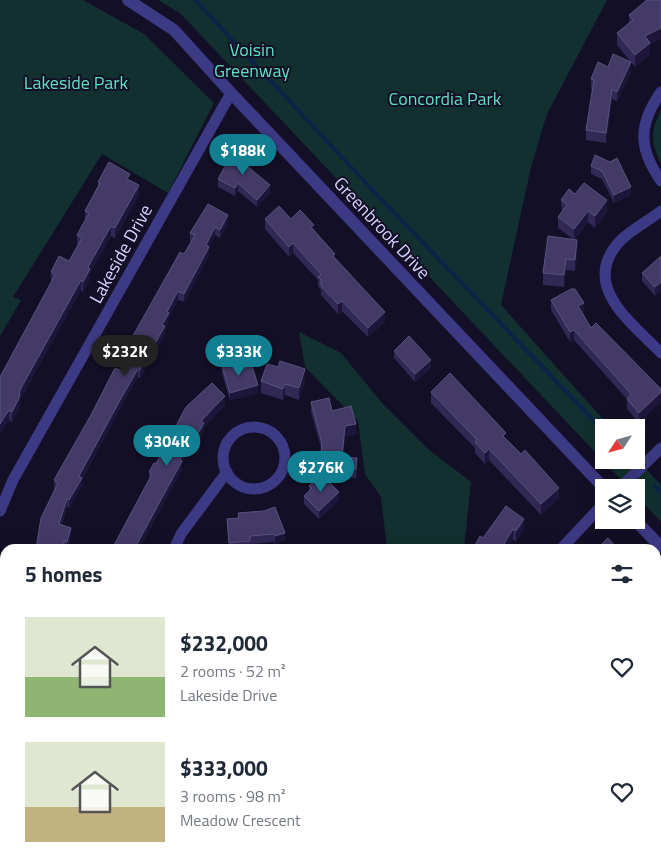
<!DOCTYPE html>
<html lang="en">
<head>
<meta charset="utf-8">
<style>
	:root { --surface:#fff; --page:#f6f6f7; --text:#1f2937; --muted:#747a83; --accent:#117e91 }
	body { margin:0; font-family:"Titillium Web",sans-serif; background:var(--page); color:var(--text); height:100vh; display:flex; flex-direction:column; font-size:19px; white-space:nowrap }
	* { box-sizing:border-box; margin:0 }
	p { font-size:16px; color:var(--muted) }
	.icon { flex:none; width:28px; height:28px; fill:none; stroke:currentColor; stroke-width:2; stroke-linecap:round; stroke-linejoin:round }
	.map { position:relative; flex:1; overflow:hidden }
	.side { position:absolute; left:0px; top:544px; width:661px; height:321px; display:flex; flex-direction:column; background:var(--surface); border-radius:15px 15px 0 0; box-shadow:0 5px 20px #0002 }
	.side>* { flex:none }
	.needle { width:32px; rotate:234deg }
	.fabs { position:absolute; left:595px; top:419px; display:grid; gap:10px }
	.fabs a { display:grid; place-items:center; width:50px; height:50px; border-radius:0px; background:var(--surface); box-shadow:0 5px 20px #0002; font-size:25px }
	.price { position:absolute; translate:-50% -42px; padding:0 11px; border-radius:18px; background:var(--accent); color:#fff; font-size:16px; line-height:32px; filter:drop-shadow(0 1px 2px #0008) }
	.price::after { content:''; position:absolute; left:50%; top:30px; width:15px; height:11px; margin-left:-8px; background:inherit; clip-path:polygon(0 0,100% 0,50% 100%) }
	.price.active { background:#222; color:#fff }
	ul { padding:0; list-style:none }
	li { display:flex; align-items:center; gap:15px; height:125px; padding:0 25px }
	li span { display:grid; place-items:center; flex:none; width:140px; height:100px; border-radius:0px; color:#555 }
	li>.icon { margin-inline-start:auto }
	span .icon { width:60px; height:60px; fill:#fffc; stroke-width:1 }
	li b { font-size:21px }
	h2 { display:flex; justify-content:space-between; align-items:center; height:60px; padding:0 25px; font-size:21px }
	.map>svg:first-child { display:block }
</style>
</head>
<body>
<div class="map">
<svg width="661" height="864" viewBox="0 0 661 864">
	<rect width="100%" height="100%" fill="#130f26"/>
	<g fill="#12302f">
		<path d="M0,0H83L144,34L214,103L168,193L102,154L13,297L21,300L0,336Z"/>
		<path d="M158,0H607L547,114L531,167L501,305L610,427L604,428V460H636V458L661,485V522L636,496V488L628,487L180,13Z"/>
		<path d="M661,111V163C651,145 650,129 661,111Z"/>
		<path d="M299,332L341,353L383,404L428,449L471,482L464,549H387L381,497L365,474L358,421L305,367Z"/>
		<path d="M656,658L661,665V715L656,714Z"/>
		<rect x="373" y="860" width="28" height="4"/>
		<path d="M537,860H576L578,864H538Z"/>
	</g>
	<g fill="none" stroke-linecap="round" stroke-linejoin="round">
		<g stroke="#0c2248" stroke-width="4">
			<path d="M195,0L380,198L604,431"/>
			<path d="M655,486L661,493"/>
		</g>
		<g stroke="#3d3a85" stroke-width="11">
			<path d="M661,92C638,125 638,148 661,181"/>
			<path d="M661,211C648,221 631,230 620,241C579,285 632,323 661,353"/>
			<circle cx="254" cy="458" r="31"/>
			<path d="M620,488L661,448"/>
			<path d="M0,511L13,480L231,93"/>
			<path d="M174,549L181,534L227,472"/>
			<path d="M561,549L604,503"/>
			<path d="M0,716L5,719"/>
			<path d="M656,792L661,794"/>
			<path d="M656,833L661,829"/>
			<path d="M243,860L249,864"/>
			<path d="M306,860L311,864"/>
			<path d="M468,860V864"/>
			<path d="M272,864L276,860"/>
		</g>
		<g stroke="#3d3a85" stroke-width="12">
			<path d="M128,0L174,30L231,93L604,488"/>
			<path d="M635,520L661,547"/>
		</g>
	</g>
	<g fill="#312854">
		<path d="M646,0H661V39L650,44V54L635,67L617,45V33L629,24V15Z"/>
		<path d="M608,67L631,72L617,101L612,99L606,143L586,140V130L592,90L591,89V79Z"/>
		<path d="M610,162L631,195L614,203L602,179L591,174V166Z"/>
		<path d="M251,167L250,168L270,193L257,207L238,191L235,196L218,187V179Z"/>
		<path d="M130,180L139,195L115,238L111,236L90,273V279L83,292L81,290L20,400L19,408L12,422L9,420L0,434L51,283V272L69,261L78,245H77V235L85,220V211L98,189V182Z"/>
		<path d="M575,194L607,212L595,228L588,222L575,239L577,251L575,271L566,270L564,287L543,285V273L573,239L558,228V217L562,212L561,200Z"/>
		<path d="M265,219H291L314,230L335,259L385,322L368,337L342,311L338,314L321,295V290L318,286V280L293,253L289,257L265,229Z"/>
		<path d="M228,224L220,238L215,235L209,247V255L184,302L178,300L169,317V321L165,329V334L140,378L138,377L119,410L82,480V486L69,508L67,507L62,525L71,537L67,549H36L55,489H54V480L120,370L126,359L125,358V350L184,254L191,242L190,241V233Z"/>
		<path d="M661,256V290L655,296L642,281V273Z"/>
		<path d="M551,300L584,313H583L591,328L661,389L639,423L627,409V399L574,340L570,342L551,310Z"/>
		<path d="M394,351L431,368L415,382L394,358Z"/>
		<path d="M222,366L243,368L258,393L230,400L222,374Z"/>
		<path d="M261,381H305L299,400L285,395L283,400L261,393Z"/>
		<path d="M431,392L506,439L559,498L541,515L489,460L485,464L475,453V448L431,403Z"/>
		<path d="M311,402L332,411L356,434L345,436L343,457L357,468L356,478L322,475L339,500L319,519L304,504V496L309,491V486L320,475L322,451L311,412Z"/>
		<path d="M225,405L204,427V431L197,444L193,442L182,463V469L139,549H112L149,480V472L156,464Z"/>
		<path d="M506,506L524,530L516,541L513,540L508,549H473L483,538Z"/>
		<path d="M238,513L285,540L275,544L274,542L250,544V549H229L227,519L238,518Z"/>
		<path d="M656,588L661,594V638L656,633Z"/>
		<path d="M656,712L661,713V753L656,752Z"/>
		<path d="M5,762V802H2V793Z"/>
		<path d="M0,847L45,861L59,864H0Z"/>
		<path d="M130,860H189L196,864H136Z"/>
		<path d="M580,860H596L589,864H582Z"/>
		<path d="M654,860H656L661,864H654Z"/>
	</g>
	<g fill="#1d163a">
		<path d="M660,28H661V39L650,44V54L635,67V55L645,36Z"/>
		<path d="M631,62V72L617,101V92Z"/>
		<path d="M612,89V99L606,143V133Z"/>
		<path d="M251,159V167L247,173V166Z"/>
		<path d="M238,183V191L235,196V188Z"/>
		<path d="M139,185V195L115,238V228Z"/>
		<path d="M270,185V193L257,207V200Z"/>
		<path d="M631,187V195L614,203V195Z"/>
		<path d="M607,200V212L595,228V216Z"/>
		<path d="M588,211V222L574,240V229Z"/>
		<path d="M228,215V224L220,238V230Z"/>
		<path d="M111,226V236L90,273V279L83,292V282L88,267Z"/>
		<path d="M215,227V235L209,247V255L184,302V294L206,245Z"/>
		<path d="M577,240V251L575,271V260Z"/>
		<path d="M293,243V253L289,257V247Z"/>
		<path d="M566,259V270L564,287V275Z"/>
		<path d="M81,280V290L20,400L19,408L12,422V412L20,390Z"/>
		<path d="M661,282V290L655,296V287Z"/>
		<path d="M178,291V300L169,317V321L165,329V334L140,378V370L162,325L167,312Z"/>
		<path d="M342,301V311L338,314V304Z"/>
		<path d="M584,303V313L578,316V306Z"/>
		<path d="M385,312V322L368,337V328Z"/>
		<path d="M574,330V340L570,342V332Z"/>
		<path d="M431,360V368L415,382V374Z"/>
		<path d="M138,369V377L119,410L82,480V486L69,508V500L79,476L119,402Z"/>
		<path d="M305,369V381L299,400V388Z"/>
		<path d="M285,384V395L283,400V389Z"/>
		<path d="M258,385V393L230,400V393Z"/>
		<path d="M661,392V402L639,423V413Z"/>
		<path d="M225,396V405L204,427V431L197,444V435L201,421Z"/>
		<path d="M9,410V420L0,434V424Z"/>
		<path d="M356,424V434L345,436L342,467V457L345,426Z"/>
		<path d="M193,433V442L182,463V469L139,549H136L137,544Z"/>
		<path d="M489,449V460L485,464V453Z"/>
		<path d="M559,488V498L541,515V504Z"/>
		<path d="M339,492V500L319,519V511Z"/>
		<path d="M67,499V507L59,533V524Z"/>
		<path d="M524,519V530L516,541V531Z"/>
		<path d="M71,528V537L67,549V542Z"/>
		<path d="M513,529V540L508,549H501Z"/>
		<path d="M285,533V540L275,544V536Z"/>
		<path d="M583,860H596L589,864H583Z"/>
	</g>
	<g fill="#433a66" stroke="#5a527e">
		<path d="M647,0H661V28L645,36L650,43L635,55L617,33L633,20L629,15Z"/>
		<path d="M613,54L631,62L617,92L612,89L606,133L586,130L594,80L591,79L598,62L608,67Z"/>
		<path d="M234,150L251,159L247,166L270,185L257,200L238,183L235,188L218,179Z"/>
		<path d="M595,155L610,162L617,158L631,187L614,195L602,171L591,166Z"/>
		<path d="M109,162L130,174L127,179L139,185L115,228L111,226L88,267L90,269L83,282L81,280L20,390L19,398L12,412L9,410L0,424V377L55,275L51,272L59,256L69,261L82,238L77,235L89,213L85,211L100,183L98,182Z"/>
		<path d="M584,183L607,200L595,216L588,211L574,229L558,217L567,205L561,200L569,189L575,194Z"/>
		<path d="M208,204L228,215L220,230L215,227L206,245L209,247L184,294L178,291L167,312L169,313L162,325L165,326L140,370L138,369L119,402L79,476L82,478L69,500L67,499L59,524L71,528L67,542L64,541L63,549H36L41,518L58,483L54,480L91,415L115,368L120,370L130,352L125,350L180,252L184,254L195,235L190,233Z"/>
		<path d="M279,206L291,219L300,210L314,225L311,227L335,254L333,256L385,312L368,328L342,301L338,304L321,286V280L318,277L321,274L293,243L289,247L265,219Z"/>
		<path d="M548,236L577,240L575,260L566,259L564,275L543,273Z"/>
		<path d="M661,256V282L655,287L642,273Z"/>
		<path d="M571,289H575L584,303L578,306L591,328L596,323L661,389V392L639,413L627,399L631,394L574,330L570,332L551,300Z"/>
		<path d="M409,336L431,360L415,374L394,351Z"/>
		<path d="M241,361L243,368L252,366L258,385L230,393L222,366Z"/>
		<path d="M280,361L305,369L299,388L285,384L283,389L261,381L267,364L278,367Z"/>
		<path d="M450,373L506,433L503,436L521,454L525,450L559,488L541,504L489,449L485,453L475,442L477,440L431,392Z"/>
		<path d="M212,383L225,396L201,421L204,423L197,435L193,433L180,460L182,461L137,544L136,549H112L152,474L149,472L154,463L156,464L186,407Z"/>
		<path d="M329,398L332,411L351,406L356,424L345,426L342,457L357,458L356,469L320,465L322,443L311,402Z"/>
		<path d="M321,474L339,492L319,511L304,496L312,488L309,486Z"/>
		<path d="M506,506L524,519L516,531L513,529L501,549H473L480,536L483,538Z"/>
		<path d="M275,507L285,533L275,536L274,534L250,536V541L229,543L227,519L239,518L238,513L264,511Z"/>
		<path d="M608,538L618,549H597Z"/>
		<path d="M656,588L661,594V597L660,598L661,599V628L656,623Z"/>
		<path d="M656,712L661,713V741L656,740Z"/>
		<path d="M5,762V793H2Z"/>
		<path d="M5,840V860H57L59,861L57,864H6L0,860V847Z"/>
		<path d="M661,854V864H657L655,860H656V856Z"/>
		<path d="M144,860H189L196,864H160L154,860L151,864Z"/>
		<path d="M350,860H371V864H351Z"/>
		<rect x="409" y="860" width="19" height="4"/>
		<path d="M516,860H538L539,864H517Z"/>
		<path d="M600,860H610L620,864H599Z"/>
	</g>
	<g text-anchor="middle" stroke-width="4" stroke-linejoin="round" paint-order="stroke">
		<g font-size="18" fill="#5fe0c0" stroke="#130f26">
			<text x="252" y="56">Voisin<tspan x="252" dy="21">Greenway</tspan></text>
			<text x="76" y="89">Lakeside Park</text>
			<text x="445" y="105">Concordia Park</text>
		</g>
		<g font-size="18" fill="#d9d4ff" stroke="#130f26">
			<text transform="translate(382 228) rotate(47)" y="6">Greenbrook Drive</text>
			<text transform="translate(121 254) rotate(-61)" y="6">Lakeside Drive</text>
		</g>
	</g>
</svg>
<div class="fabs">
<a><svg class="needle" viewBox="-14 -14 28 28"><path d="M0-13l5 13h-10z" fill="#e53935"/><path d="M0 13l5-13h-10z" fill="#747a83"/></svg></a>
<a><svg class="icon" aria-label="layers" viewBox="0 0 24 24"><path d="M12 4l9 5-9 5-9-5zM3 14l9 5 9-5"/></svg></a>
</div>
<b class="price" style="left:243px;top:176px">$188K</b>
<b class="price active" style="left:125px;top:377px">$232K</b>
<b class="price" style="left:239px;top:377px">$333K</b>
<b class="price" style="left:167px;top:467px">$304K</b>
<b class="price" style="left:321px;top:493px">$276K</b>
<section class="side">
<h2>5 homes<svg class="icon" aria-label="filters" viewBox="0 0 24 24"><path d="M4 7h16M4 17h16"/><circle cx="9" cy="7" r="2"/><circle cx="15" cy="17" r="2"/></svg></h2>
<ul>
<li><span style="background:linear-gradient(#dfe7d0 60%,#8fb573 0)"><svg class="icon" aria-label="home" viewBox="0 0 24 24"><path d="M3 11l9-7 9 7M6 9v11h12V9"/></svg></span><div><b>$232,000</b><p>2 rooms · 52 m²</p><p>Lakeside Drive</p></div><svg class="icon" aria-label="heart" viewBox="0 0 24 24"><path d="M12 20l-8-8c-3-5 5-10 8-4 3-6 11-1 8 4z"/></svg></li>
<li><span style="background:linear-gradient(#dfe7d0 65%,#c2b280 0)"><svg class="icon" aria-label="home" viewBox="0 0 24 24"><path d="M3 11l9-7 9 7M6 9v11h12V9"/></svg></span><div><b>$333,000</b><p>3 rooms · 98 m²</p><p>Meadow Crescent</p></div><svg class="icon" aria-label="heart" viewBox="0 0 24 24"><path d="M12 20l-8-8c-3-5 5-10 8-4 3-6 11-1 8 4z"/></svg></li>
</ul>
</section>
</div>
</body>
</html>
